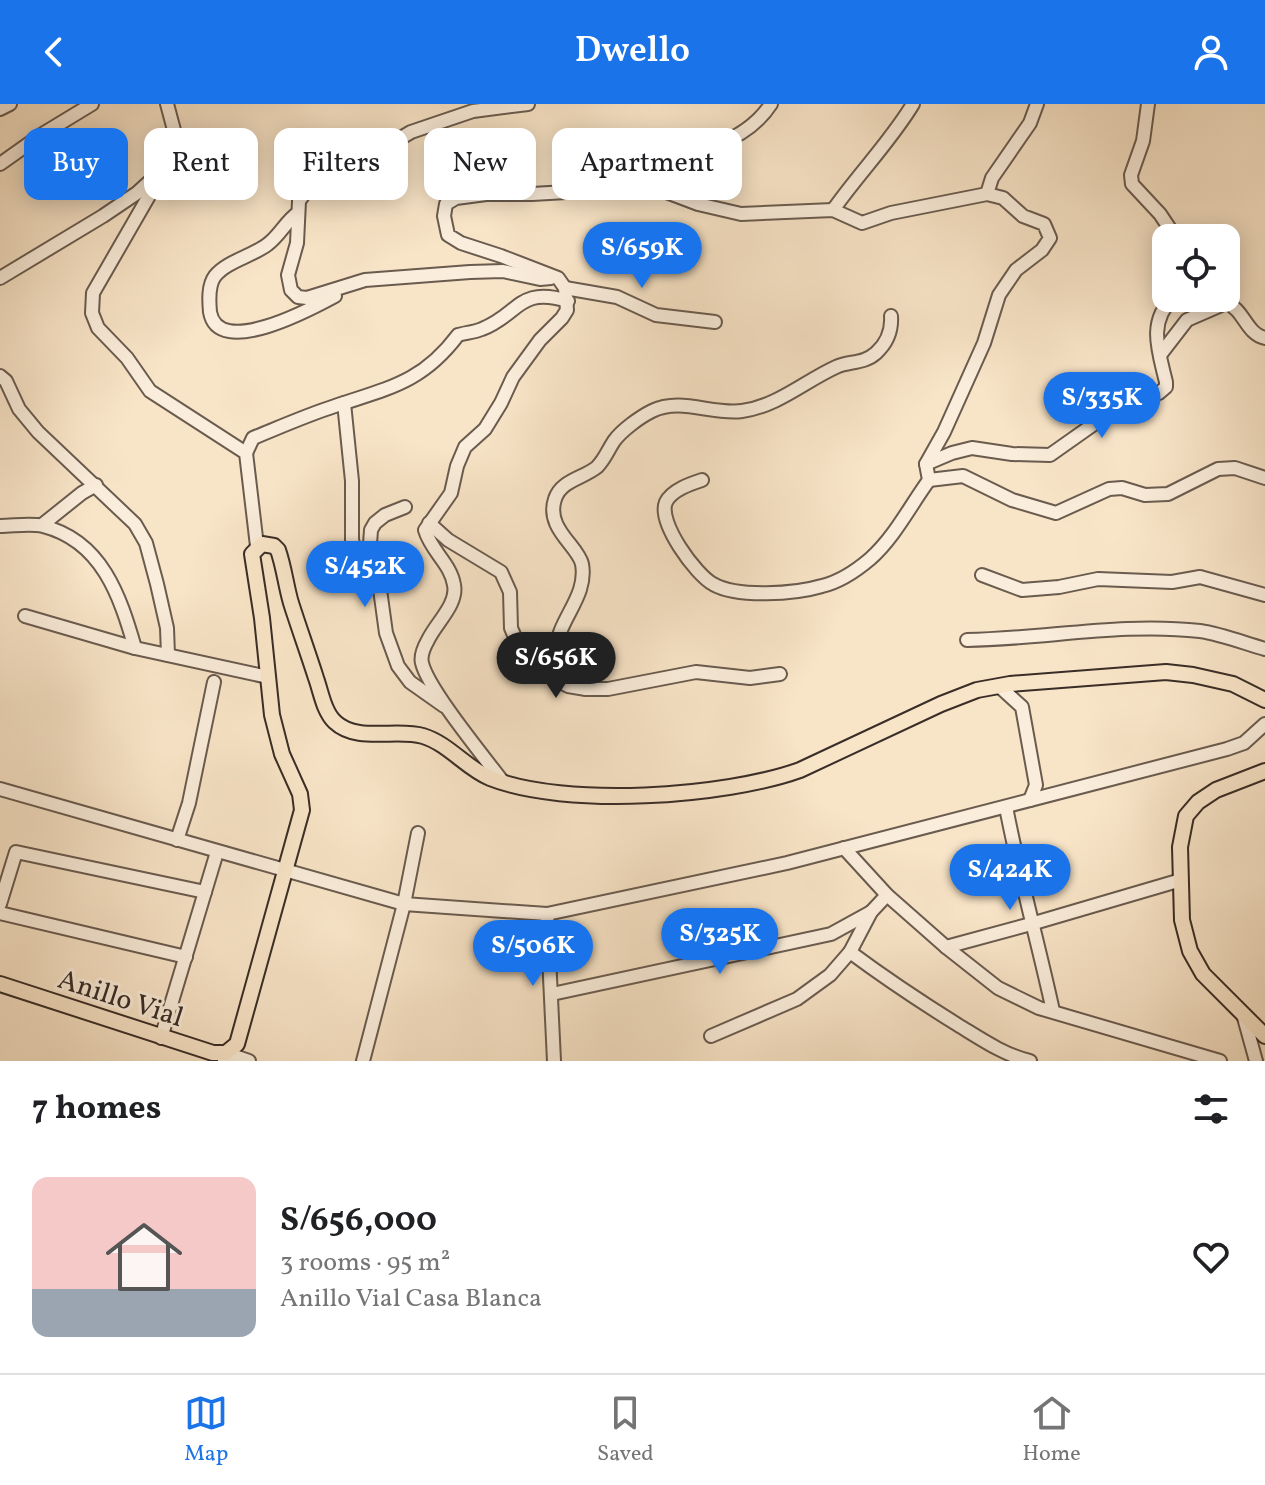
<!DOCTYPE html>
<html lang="en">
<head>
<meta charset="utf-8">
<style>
	:root { --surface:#fff; --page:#f6f6f6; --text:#202124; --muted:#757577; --line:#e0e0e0; --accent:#1a73e8 }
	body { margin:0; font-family:Vollkorn,serif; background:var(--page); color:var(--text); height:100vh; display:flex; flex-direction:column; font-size:30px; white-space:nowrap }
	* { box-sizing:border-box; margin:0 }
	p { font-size:26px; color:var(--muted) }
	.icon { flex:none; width:44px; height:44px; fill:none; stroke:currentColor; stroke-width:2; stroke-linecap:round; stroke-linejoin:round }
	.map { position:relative; height:957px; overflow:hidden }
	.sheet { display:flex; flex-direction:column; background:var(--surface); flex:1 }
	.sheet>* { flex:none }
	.top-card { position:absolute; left:24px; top:24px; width:800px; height:72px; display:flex; gap:16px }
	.controls { position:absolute; left:1152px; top:120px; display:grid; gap:16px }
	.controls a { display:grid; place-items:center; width:88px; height:88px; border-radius:16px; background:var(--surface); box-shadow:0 4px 20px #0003; font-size:40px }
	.price { position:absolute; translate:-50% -68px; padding:0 18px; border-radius:28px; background:var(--accent); color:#fff; font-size:26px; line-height:52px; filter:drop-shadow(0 2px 4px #0008) }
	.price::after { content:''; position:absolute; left:50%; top:48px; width:24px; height:18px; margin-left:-12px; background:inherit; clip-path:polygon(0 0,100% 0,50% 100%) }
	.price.on { background:#222; color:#fff }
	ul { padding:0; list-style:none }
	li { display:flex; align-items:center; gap:24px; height:200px; padding:0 32px }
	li+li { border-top:2px solid var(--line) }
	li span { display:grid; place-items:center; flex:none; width:224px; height:160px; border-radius:16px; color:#555 }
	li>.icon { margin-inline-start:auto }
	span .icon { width:96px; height:96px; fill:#fffc; stroke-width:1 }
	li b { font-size:34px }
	h2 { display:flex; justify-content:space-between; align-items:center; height:96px; padding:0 32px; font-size:34px }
	.tag { padding:0 28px; border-radius:16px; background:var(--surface); box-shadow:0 4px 20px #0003; font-size:28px; line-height:72px }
	.tag.on { background:var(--accent); color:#fff }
	header { display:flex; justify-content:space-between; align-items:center; height:104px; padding:0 32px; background:var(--accent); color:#fff; font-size:36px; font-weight:600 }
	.menu { display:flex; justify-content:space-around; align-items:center; height:112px; border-top:2px solid var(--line); background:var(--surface); font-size:22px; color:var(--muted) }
	.menu a { display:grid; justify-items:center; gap:4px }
	.menu .on { color:var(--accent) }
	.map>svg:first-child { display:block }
</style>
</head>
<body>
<header><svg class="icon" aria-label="back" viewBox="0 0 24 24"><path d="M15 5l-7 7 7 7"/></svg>Dwello<svg class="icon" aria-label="person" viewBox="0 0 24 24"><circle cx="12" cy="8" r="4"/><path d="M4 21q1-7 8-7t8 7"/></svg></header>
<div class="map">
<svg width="1265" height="957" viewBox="0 0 1265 957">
	<rect width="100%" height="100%" fill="#f8e4c7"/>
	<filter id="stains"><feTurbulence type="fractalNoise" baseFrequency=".0025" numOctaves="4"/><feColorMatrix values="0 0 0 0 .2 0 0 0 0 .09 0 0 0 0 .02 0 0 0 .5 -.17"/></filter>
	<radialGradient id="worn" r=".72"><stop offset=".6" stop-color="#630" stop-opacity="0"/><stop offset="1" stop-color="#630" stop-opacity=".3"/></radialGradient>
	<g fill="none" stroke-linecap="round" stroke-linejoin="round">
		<g stroke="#6a5b4f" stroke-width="16">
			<g id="minor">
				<path d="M167,0L174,26L165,64L93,189L92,209L98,224L127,254L150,287L246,349L257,442"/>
				<path d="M528,0L473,7L411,28L367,54L340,62L309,83L299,97L297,139L288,171L291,186L298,193L307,194L365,176L470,168L503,167L540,175L551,174"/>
				<path d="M1148,0L1143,37L1131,71L1132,80L1160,110L1176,134"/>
				<path d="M0,5L10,0"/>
				<path d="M0,60L41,31L92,0"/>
				<path d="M569,84C591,73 615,65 640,60C686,51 743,43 771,0"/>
				<path d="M987,90L992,74L1030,19L1037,0"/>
				<path d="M833,106C859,69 890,38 913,0"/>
				<path d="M298,109C286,117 280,131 268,140C253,152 227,157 215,172C208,181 209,197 210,208C218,255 311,205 335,192"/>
				<path d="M0,174L103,112L137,89L160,68"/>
				<path d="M565,184L617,193L656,211L715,218"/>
				<path d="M1160,251L1187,216L1226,199C1244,205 1246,230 1265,234"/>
				<path d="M0,272L6,277L19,305L38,328L135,420L146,439L157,480L167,524L168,551"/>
				<path d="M344,299L352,377V436L358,457L365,466L378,471"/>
				<path d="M246,349L253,334C280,323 307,311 335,302C388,284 422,279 458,231C465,229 475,228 482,225C520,210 518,182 568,197"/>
				<path d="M926,360L952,349L972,344L1012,350L1050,351L1118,303L1159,289L1166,283V278C1159,248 1147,218 1173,194"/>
				<path d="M929,376L963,372L1012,396L1056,409L1109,385L1122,384L1145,391L1168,390L1218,365L1235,364L1265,374"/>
				<path d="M405,403L385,411L375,419L371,426L370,440L378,471L386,529L398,562L410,578L444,602"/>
				<path d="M429,419L448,436L501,468L510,488L511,524L517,538L535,561L549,572L568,582L586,585H608L696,568L750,574L780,570"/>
				<path d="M42,421L82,389L96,381"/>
				<path d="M0,422C14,422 30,419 43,422C102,437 120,492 135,544"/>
				<path d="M982,471L1022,486L1059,483L1098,475L1172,478L1200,473L1265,491"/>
				<path d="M25,512L135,544L268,573"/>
				<path d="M967,536C1044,535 1122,518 1200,527C1221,530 1244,539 1265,545"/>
				<path d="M999,582L1022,603L1036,681L1030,696"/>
				<path d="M586,585C579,570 561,562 556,546C558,515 588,493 582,460C578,442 545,424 555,395C561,376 584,374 597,363C605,355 608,346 614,337C622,326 640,313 652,307C681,293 712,311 742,307C778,302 805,277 836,263C849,257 864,260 876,249C887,239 892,226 891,212"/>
				<path d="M503,678C485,654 428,585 422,559C420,551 424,543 428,536C436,519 458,500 454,481C451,460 431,447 425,426L451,389L457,362L465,343L485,325L501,299L513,273L540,236L562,214L567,206L565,184L558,174L501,152L461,139L448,131L444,112L446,100L456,94L486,90H532L653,83L698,100L741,110L833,106L862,119L891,109L987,90L1003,94L1023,112L1044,120L1050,134L1042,146L1016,166L999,191L984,239L944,328L926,360L929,376C910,402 894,434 870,455C857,466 839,478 822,482C795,490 737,494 713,480C696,471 657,418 666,398C672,386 690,380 702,376"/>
				<path d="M0,685L404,800L547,810L787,759L1227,645L1244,639L1265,620"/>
				<path d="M1006,703C1019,771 1038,838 1053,907"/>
				<path d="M177,736L189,699L214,578"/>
				<path d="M844,744L887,791L946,843L998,884L1039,904L1220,957"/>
				<path d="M0,800L16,748L205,788"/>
				<path d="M0,809L186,853"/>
				<path d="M547,810L554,957"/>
				<path d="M946,843L1031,820L1181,776"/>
				<path d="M850,848C885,874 921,898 958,921C981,935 1004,951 1030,957"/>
				<path d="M552,890L831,830L871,808"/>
				<path d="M1243,910L1256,957"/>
				<path d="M711,932L797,895L830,871L850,848L871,808L887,791"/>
				<path d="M161,934L217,748"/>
				<path d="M224,957L226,949L249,957"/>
				<path d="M363,957L404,800L418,729"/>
			</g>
		</g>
		<g stroke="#3a2d27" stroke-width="18">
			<g id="major">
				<path d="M1265,667L1216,686L1198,698L1186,712L1180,743L1182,816L1190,847L1203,870L1265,932"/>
				<path d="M0,880L213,949H226L237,940L302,706L300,690L282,650L272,611L262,514L252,450L262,440L274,442L278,446C284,463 286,482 291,499C299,524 308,549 316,574C321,588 324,608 335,618C357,639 397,624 423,632C449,640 466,664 490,674C565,704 725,693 800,666L941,600L977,586L1010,580L1166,568L1193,571L1233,580L1265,596"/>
			</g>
		</g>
		<use href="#minor" stroke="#faeddb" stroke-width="12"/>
		<use href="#major" stroke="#f8e4c7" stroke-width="14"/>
	</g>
	<g text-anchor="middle" stroke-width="6" stroke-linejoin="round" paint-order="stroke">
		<g font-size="28" fill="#3a2d27" stroke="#faeddb">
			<text transform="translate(121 893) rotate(18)" y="10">Anillo Vial</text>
		</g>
	</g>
	<rect width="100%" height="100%" filter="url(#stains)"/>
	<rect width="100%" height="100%" fill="url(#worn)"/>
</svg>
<div class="controls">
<a><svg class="icon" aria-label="locate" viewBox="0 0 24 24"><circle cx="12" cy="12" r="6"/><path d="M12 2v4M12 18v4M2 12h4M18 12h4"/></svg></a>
</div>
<b class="price" style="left:642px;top:186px">S/659K</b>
<b class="price" style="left:1102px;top:336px">S/335K</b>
<b class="price" style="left:365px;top:505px">S/452K</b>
<b class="price on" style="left:556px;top:596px">S/656K</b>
<b class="price" style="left:1010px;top:808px">S/424K</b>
<b class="price" style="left:720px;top:872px">S/325K</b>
<b class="price" style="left:533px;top:884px">S/506K</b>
<div class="top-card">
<a class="tag on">Buy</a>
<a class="tag">Rent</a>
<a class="tag">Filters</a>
<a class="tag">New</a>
<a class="tag">Apartment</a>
</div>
</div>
<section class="sheet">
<h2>7 homes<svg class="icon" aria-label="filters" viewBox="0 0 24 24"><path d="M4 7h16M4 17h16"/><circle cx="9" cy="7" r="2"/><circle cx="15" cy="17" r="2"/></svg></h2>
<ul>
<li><span style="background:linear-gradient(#f6c9c9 70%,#9aa5b1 0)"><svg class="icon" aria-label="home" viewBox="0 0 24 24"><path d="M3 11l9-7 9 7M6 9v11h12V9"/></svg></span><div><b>S/656,000</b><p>3 rooms · 95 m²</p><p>Anillo Vial Casa Blanca</p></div><svg class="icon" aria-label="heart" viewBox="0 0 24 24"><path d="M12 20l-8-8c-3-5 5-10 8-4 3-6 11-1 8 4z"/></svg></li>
</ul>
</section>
<nav class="menu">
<a class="on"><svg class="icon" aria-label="map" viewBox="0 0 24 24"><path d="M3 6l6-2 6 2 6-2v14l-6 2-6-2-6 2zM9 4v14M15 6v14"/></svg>Map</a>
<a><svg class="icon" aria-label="saved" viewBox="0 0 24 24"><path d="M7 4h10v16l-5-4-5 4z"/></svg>Saved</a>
<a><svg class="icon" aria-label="home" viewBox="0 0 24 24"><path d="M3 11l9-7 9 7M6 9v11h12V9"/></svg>Home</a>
</nav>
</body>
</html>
